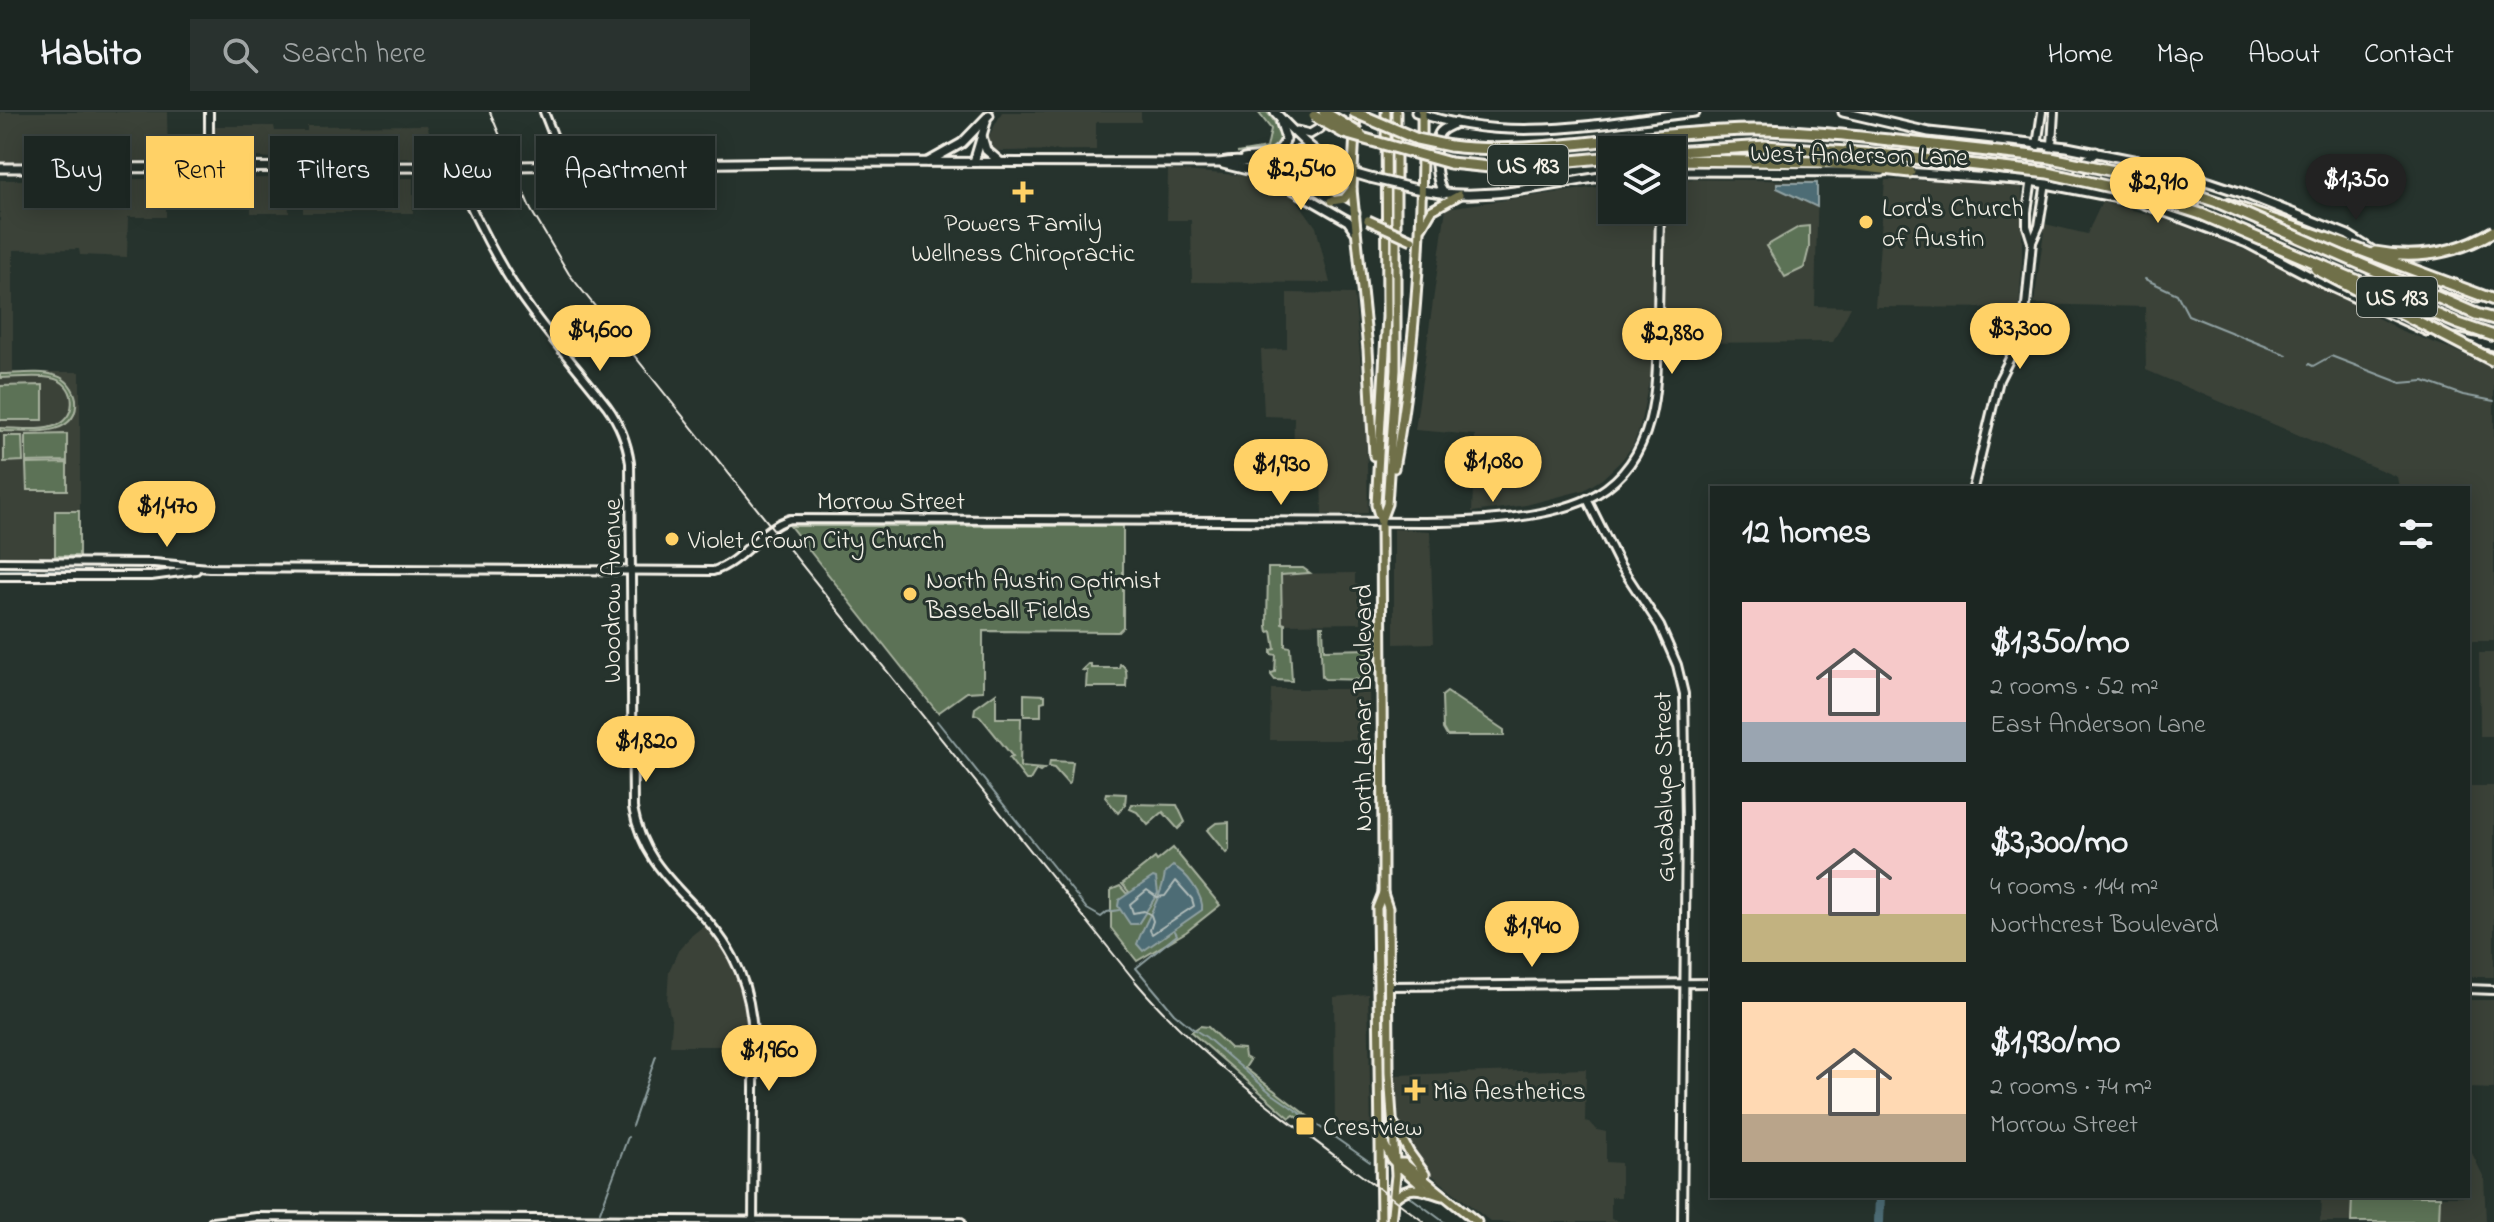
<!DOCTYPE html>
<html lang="en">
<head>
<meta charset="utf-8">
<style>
	:root { --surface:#1c2622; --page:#29322f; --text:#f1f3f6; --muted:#a0a5a5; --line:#3a4340; --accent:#ffd166 }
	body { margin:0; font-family:"Indie Flower",sans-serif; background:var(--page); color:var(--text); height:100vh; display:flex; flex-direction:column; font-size:30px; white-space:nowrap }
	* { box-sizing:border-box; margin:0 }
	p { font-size:26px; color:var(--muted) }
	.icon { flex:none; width:44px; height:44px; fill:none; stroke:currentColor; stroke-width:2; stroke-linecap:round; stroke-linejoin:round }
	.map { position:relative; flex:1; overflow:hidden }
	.details { position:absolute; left:1710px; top:374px; width:760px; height:712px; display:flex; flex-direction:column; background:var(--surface); border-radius:0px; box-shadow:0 4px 20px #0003,0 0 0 2px var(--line) }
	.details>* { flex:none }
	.banner { position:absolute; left:24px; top:24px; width:760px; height:72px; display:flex; gap:16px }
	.buttons { position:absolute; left:1598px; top:24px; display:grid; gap:16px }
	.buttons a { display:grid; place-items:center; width:88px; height:88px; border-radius:0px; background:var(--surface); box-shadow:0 4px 20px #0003,0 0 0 2px var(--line); font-size:40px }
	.price { position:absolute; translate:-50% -68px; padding:0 18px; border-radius:28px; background:var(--accent); color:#111; font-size:26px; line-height:52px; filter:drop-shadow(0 2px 4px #0008) }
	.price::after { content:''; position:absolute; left:50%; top:48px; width:24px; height:18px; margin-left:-12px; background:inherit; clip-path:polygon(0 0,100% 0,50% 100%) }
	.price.selected { background:#222; color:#fff }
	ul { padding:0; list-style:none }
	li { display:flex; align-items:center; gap:24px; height:200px; padding:0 32px }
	li span { display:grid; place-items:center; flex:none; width:224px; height:160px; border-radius:0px; color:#555 }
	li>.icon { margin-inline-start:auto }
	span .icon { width:96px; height:96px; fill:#fffc; stroke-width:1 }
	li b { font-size:34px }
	h2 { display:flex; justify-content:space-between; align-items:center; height:96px; padding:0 32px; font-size:34px }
	.pill { padding:0 28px; border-radius:0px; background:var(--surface); box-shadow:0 4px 20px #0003,0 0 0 2px var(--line); font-size:28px; line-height:72px }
	.pill.selected { background:var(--accent); color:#111 }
	header { display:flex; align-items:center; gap:48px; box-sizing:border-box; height:112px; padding:0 40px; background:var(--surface); border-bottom:2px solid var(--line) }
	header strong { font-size:38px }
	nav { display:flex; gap:44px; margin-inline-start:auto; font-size:28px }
	.search { width:560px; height:72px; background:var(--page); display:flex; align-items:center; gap:20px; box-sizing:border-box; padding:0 28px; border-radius:0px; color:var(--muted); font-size:30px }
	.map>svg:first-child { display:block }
</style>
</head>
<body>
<header>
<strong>Habito</strong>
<div class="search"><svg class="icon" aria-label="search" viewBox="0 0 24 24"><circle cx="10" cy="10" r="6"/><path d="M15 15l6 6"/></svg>Search here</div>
<nav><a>Home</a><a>Map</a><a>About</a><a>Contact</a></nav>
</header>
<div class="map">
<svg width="2494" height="1110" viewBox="0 0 2494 1110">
	<rect width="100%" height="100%" fill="#26332d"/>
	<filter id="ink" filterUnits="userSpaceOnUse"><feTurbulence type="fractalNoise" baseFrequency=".0125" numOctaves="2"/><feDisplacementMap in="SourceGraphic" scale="16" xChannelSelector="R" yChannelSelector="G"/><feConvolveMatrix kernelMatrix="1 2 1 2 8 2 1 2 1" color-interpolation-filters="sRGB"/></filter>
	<g filter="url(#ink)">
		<g fill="#3b4239">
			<path d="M0,0H167L168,50L117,48L0,50Z"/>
			<path d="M1002,0H1141V10H1096V38L994,39L989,35V24Z"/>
			<path d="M427,13L438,46L309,48L256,45L216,48L215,14H274L275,19H307V14Z"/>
			<path d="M1168,58L1252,64L1296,87L1316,115L1330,171L1192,170L1191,108H1167Z"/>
			<path d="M288,66L289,101H251V89H166V105H128L127,145L80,143L79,137L13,138V260H80V445L0,444V68Z"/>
			<rect x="303" y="66" width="110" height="35"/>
			<path d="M1672,67L1818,69L1815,194L1851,195L1833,230L1666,231L1663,226L1665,100V98H1672Z"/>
			<path d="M1885,68L1972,69L2022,74V149L2019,196L1875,195Z"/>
			<path d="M1612,73V98H1655L1653,251L1639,318L1632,335L1620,350L1602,367L1584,378L1526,393L1472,400L1475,323L1415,318L1446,96Z"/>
			<path d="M2102,90L2159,105L2266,146L2402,219L2449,236L2494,257V529H2468V376H2399L2397,365L2146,258L2145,195L2034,192L2045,112L2087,122Z"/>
			<path d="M1287,181L1354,182L1366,307L1368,401L1322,403L1321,358H1293L1294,305L1264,304L1261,238L1287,237Z"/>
			<path d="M1394,417L1430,419L1434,531L1394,532Z"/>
			<path d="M1355,461V472L1361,473V511L1282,512L1281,462Z"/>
			<path d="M2479,541H2494V624H2480Z"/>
			<path d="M1271,577H1369L1370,628H1270Z"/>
			<rect x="2468" y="674" width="26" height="191"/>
			<path d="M706,812L719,829L739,868L749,909L750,934H670L672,911L667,889L669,859L678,839L691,824Z"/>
			<path d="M1368,882L1371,1019L1335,1020L1334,885Z"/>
			<path d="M2468,888H2494V977L2468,976Z"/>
			<path d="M1586,957L1585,1009L1590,1010L1597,1018L1606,1020V1050L1621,1051V1085H1611V1107L1621,1110H1491L1423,1056L1404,1025L1396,992L1394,963Z"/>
			<path d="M2468,1033L2484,1066L2486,1110H2320L2321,1084H2468Z"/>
		</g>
		<g fill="#5c7256" stroke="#a8b29f" stroke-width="2">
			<path d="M1258,0H1267C1297,36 1271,40 1237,41L1267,36L1271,17Z"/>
			<path d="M1302,41L1339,64L1345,78L1339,86H1333L1281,55L1293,43Z"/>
			<path d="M1809,114V136L1804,156L1785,165L1766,134L1799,115Z"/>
			<path d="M0,262C17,262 41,258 57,264C67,267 74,277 76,287C80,328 24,319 0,319V316C17,316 42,320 57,313C79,303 76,270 51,266C35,263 16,266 0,266Z"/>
			<path d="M43,273V308H0V274Z"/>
			<path d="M67,322V349L26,350V323Z"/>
			<path d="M4,324H22L23,349L4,350Z"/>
			<path d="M67,351V378H27L26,352Z"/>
			<rect x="55" y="399" width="24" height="45"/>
			<path d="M790,414H1123V515L1118,520L983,519V579L967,580L938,601Z"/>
			<path d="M1268,456H1303L1310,461L1281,463L1282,511L1285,512V534L1290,535L1292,569L1275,568L1271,563V561L1275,560L1276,543L1271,542V538L1275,537L1272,519L1268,520L1267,514Z"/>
			<path d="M1320,514H1323L1324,538L1370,537V568L1325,567L1322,565Z"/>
			<path d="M1088,552H1091V556H1119L1120,552C1129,555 1126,567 1126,575H1086L1087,559L1082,558Z"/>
			<path d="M1447,580L1504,618V624H1447L1443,617L1442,584Z"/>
			<path d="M996,581V606H1021L1020,655L1044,657L1040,660L1036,658L1030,668H1026L1009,646L1013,645L980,604L974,602L975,596Z"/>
			<path d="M1024,582L1045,583V589L1041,590V604H1024Z"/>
			<path d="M1050,649L1073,650L1070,671L1068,672L1054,656L1049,655Z"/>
			<path d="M1106,681L1126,682L1125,693L1118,701L1105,685Z"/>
			<path d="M1132,692L1177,693L1185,710L1178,717L1163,700L1148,713L1137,700L1130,697Z"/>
			<path d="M1229,710V738L1226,741L1207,718L1216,711Z"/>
			<path d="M1173,736L1220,793L1186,820L1137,849L1111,816V778L1120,774L1127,782L1129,780L1122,772L1155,746L1157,749Z"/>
			<path d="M1200,914L1208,915L1230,936L1244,937L1245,945L1250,948L1245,956L1310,1006L1306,1011L1294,1003L1290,1006L1191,920Z"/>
			<path d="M2352,1084H2440L2439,1110H2351Z"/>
		</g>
		<g fill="#4d6c74" stroke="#90a1a2" stroke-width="2">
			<path d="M1777,71H1817V95L1777,76Z"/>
			<path d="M1173,754C1186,760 1204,784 1202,798L1143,839L1137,832C1145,808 1162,786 1165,761Z"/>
			<path d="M1153,765L1156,766L1158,781L1138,812H1130L1118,794L1119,788Z"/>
		</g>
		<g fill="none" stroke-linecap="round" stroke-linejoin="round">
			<path stroke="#b1bcba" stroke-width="2" d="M1176,769L1192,787L1194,794L1152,822L1150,818L1153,809L1151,803L1144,799L1133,801L1130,792L1147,778L1157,785L1165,784Z"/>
			<g stroke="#90a1a2" stroke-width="2">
				<path d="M2145,167L2177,182L2188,203L2287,243"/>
				<path d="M2309,252L2313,254L2331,244L2401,271L2424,269L2463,283L2494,289"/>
				<path d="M0,458H36"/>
				<path d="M46,458L109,459"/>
				<path d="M937,609L1087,797L1101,805L1107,800L1119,798"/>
				<path d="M1175,819L1177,823L1136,856L1174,901L1192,916L1206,925L1271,981L1370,1050"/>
				<path d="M632,1014L656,944"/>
				<path d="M1409,1084L1444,1110"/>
				<path d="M600,1100L628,1025"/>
			</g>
			<path stroke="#4d6c74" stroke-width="10" d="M1879,1110L1880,1084"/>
			<g stroke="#f4f1e8" stroke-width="12">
				<g id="tertiary">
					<path d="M544,0L555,28L558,53"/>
					<path d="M453,55C474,104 498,154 530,197C554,230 582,262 607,294C620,312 627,330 630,351L633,696C646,767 701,786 733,845C757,890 754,939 754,988C754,1029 753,1069 753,1110"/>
					<path d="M209,56V0"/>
					<path d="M2189,108L2204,67"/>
					<path d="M2032,130L2027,114V100L2042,0"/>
					<path d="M1973,376L1999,268L2019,228L2025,204L2032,130L2039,114L2052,33L2054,0"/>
					<path d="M1587,387L1620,453L1660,514L1677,553L1684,582L1686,710L1682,1110"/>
					<path d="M0,450L154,451L209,456L713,459C743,450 760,416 790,407L1424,410C1472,410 1554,407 1597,382C1661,344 1657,267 1658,202C1659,167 1659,133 1660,98"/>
					<path d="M0,464H151L196,458"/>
					<path d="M1389,874L1712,871"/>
					<path d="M2468,877L2494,878"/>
					<path d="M212,1110L257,1105L961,1110"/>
				</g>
			</g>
			<g stroke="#f4f1e8" stroke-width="13">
				<g id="secondary">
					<path d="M1275,0C1304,31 1328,56 1370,66"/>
					<path d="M1416,0C1507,33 1602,11 1695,0"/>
					<path d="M1843,0L1929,20L2067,35L2158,53L2242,81L2348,123L2378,142"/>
					<path d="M1297,19L1310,22L1320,16L1325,9"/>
					<path d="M982,24L986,38L999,49"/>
					<path d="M1244,47C1262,45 1279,46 1286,27L1281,11"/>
					<path d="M928,50L962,31L989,3"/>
					<path d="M974,50L986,10"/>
					<path d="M1223,52L1268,63L1348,109L1355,119"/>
					<path d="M0,56L453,55L800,50L1220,51C1268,40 1315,80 1355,101"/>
					<path d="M1270,59L1293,41L1309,36"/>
					<path d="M1672,59L1882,60"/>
					<path d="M1906,60L2031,69L2139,90L2247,131L2323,171L2427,219"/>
					<path d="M1983,64L2002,57L2014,48L2015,42L1997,31"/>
					<path d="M2078,70L2081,53L2096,40"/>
					<path d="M1412,76C1481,92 1544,73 1612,63"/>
					<path d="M1444,82C1436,70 1432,35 1439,22C1442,16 1450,14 1456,11"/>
					<path d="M2443,174L2477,186"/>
					<path d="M2398,200L2406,195L2419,169L2411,159"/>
					<path d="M2455,226L2494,234"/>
				</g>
			</g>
			<g stroke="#f4f1e8" stroke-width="13">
				<g id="primary">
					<path d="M1356,0L1352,77L1368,237L1374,344"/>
					<path d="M1331,89L1344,87L1352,77"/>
					<path d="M1422,115L1432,98L1459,83"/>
					<path d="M1394,356C1416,239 1423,119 1422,0"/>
					<path d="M1381,408L1387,392L1396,258V0"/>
					<path d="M1383,781L1388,796L1389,961L1396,1063L1391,1110"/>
					<path d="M1394,1012L1409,1040L1425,1062"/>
					<path d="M1380,1023L1392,1048L1429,1080"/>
					<path d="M1395,1051H1404L1477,1110"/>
					<path d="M1394,1087C1410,1071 1423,1078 1442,1084"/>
					<path d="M1381,1110L1377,796L1383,781V739L1381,410L1376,393L1387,205L1386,0"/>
				</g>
			</g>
			<g stroke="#f4f1e8" stroke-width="15">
				<g id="motorway">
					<path d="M1450,34C1515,42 1579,30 1645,25C1681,22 1718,18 1754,18C1799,18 1844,23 1889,28"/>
					<path d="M1672,40L1766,34L1887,43"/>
					<path d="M1672,48L1820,50L1910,60"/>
					<path d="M1450,51L1500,56L1612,45"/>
					<path d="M2227,92L2352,135"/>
					<path d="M2476,202L2494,207"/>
				</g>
			</g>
			<use href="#tertiary" stroke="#26332d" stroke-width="6"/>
			<use href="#secondary" stroke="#26332d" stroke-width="7"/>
			<use href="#primary" stroke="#6f704a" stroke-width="7"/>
			<use href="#motorway" stroke="#6f704a" stroke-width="9"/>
			<path stroke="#f4f1e8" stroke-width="2" d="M490,0L531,98L569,162L1135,869C1217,965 1324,1034 1424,1110"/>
			<g stroke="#f4f1e8" stroke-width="13" stroke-linecap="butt">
				<path id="secondary-bridge" d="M1370,66L1412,76"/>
			</g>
			<g stroke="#f4f1e8" stroke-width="13" stroke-linecap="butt">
				<path id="primary-bridge" d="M1368,108L1412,128"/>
			</g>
			<g stroke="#f4f1e8" stroke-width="15" stroke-linecap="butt">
				<g id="motorway-bridge">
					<path d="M1324,0L1360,22"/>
					<path d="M1354,0L1417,27L1450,34"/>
					<path d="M1314,4L1344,21L1450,51"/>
					<path d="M1889,28L2051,46L2143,65L2217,90L2476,202"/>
					<path d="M1887,43L2048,61L2137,81L2201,102L2459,212L2494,224"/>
					<path d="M2352,135L2494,188"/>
					<path d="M2375,140C2417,148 2457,141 2494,119"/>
					<path d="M2316,157L2494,249"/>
				</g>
			</g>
			<use href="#secondary-bridge" stroke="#26332d" stroke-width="7"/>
			<use href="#primary-bridge" stroke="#6f704a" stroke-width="7"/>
			<use href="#motorway-bridge" stroke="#6f704a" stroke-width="9"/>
		</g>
	</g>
	<g fill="#ffd166" stroke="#26332d" stroke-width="3">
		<path d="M1019 68h8v8h8v8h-8v8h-8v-8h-8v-8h8z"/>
		<circle cx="1866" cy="110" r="8"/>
		<circle cx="672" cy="427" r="8"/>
		<circle cx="910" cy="482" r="8"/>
		<path d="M1411 966h8v8h8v8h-8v8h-8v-8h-8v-8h8z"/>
		<rect x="1295" y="1004" width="20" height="20" rx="4"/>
	</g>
	<g text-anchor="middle" stroke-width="6" stroke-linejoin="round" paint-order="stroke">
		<g fill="#26332d" stroke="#b6b8b0" stroke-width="2">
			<rect x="1488" y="33" width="80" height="40" rx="6"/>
			<rect x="2357" y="165" width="80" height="40" rx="6"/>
		</g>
		<g font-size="24" font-weight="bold" fill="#f4f1e8">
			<text x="1528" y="61">US 183</text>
			<text x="2397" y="193">US 183</text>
		</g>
		<g font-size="26" fill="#f4f1e8" stroke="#26332d">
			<text transform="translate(1859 42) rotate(1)" y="9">West Anderson Lane</text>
			<text x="891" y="397">Morrow Street</text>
			<text transform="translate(611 479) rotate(-90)" y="9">Woodrow Avenue</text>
			<text transform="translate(1362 596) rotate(-90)" y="9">North Lamar Boulevard</text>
			<text transform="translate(1663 675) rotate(-91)" y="9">Guadalupe Street</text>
		</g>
		<g font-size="26" fill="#f4f1e8" stroke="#26332d" text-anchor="start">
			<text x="1882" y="104">Lord's Church<tspan x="1882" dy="30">of Austin</tspan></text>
			<text x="1023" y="119" text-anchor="middle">Powers Family<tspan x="1023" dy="30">Wellness Chiropractic</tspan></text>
			<text x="688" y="436">Violet Crown City Church</text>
			<text x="926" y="476">North Austin Optimist<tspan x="926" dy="30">Baseball Fields</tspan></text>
			<text x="1433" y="987">Mia Aesthetics</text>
			<text x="1323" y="1023">Crestview</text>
		</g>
	</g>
</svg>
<div class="buttons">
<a><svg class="icon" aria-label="layers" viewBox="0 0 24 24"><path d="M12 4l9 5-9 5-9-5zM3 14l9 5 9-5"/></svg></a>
</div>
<b class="price" style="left:1301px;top:100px">$2,540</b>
<b class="price selected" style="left:2356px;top:110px">$1,350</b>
<b class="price" style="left:2158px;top:113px">$2,910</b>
<b class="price" style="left:2020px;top:259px">$3,300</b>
<b class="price" style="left:600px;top:261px">$4,600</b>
<b class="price" style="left:1672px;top:264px">$2,880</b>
<b class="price" style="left:1493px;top:392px">$1,080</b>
<b class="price" style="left:1281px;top:395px">$1,930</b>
<b class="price" style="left:167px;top:437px">$1,470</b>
<b class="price" style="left:646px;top:672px">$1,820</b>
<b class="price" style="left:1532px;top:857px">$1,940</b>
<b class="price" style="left:769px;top:981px">$1,960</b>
<div class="banner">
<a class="pill">Buy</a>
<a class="pill selected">Rent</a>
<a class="pill">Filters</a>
<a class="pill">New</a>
<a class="pill">Apartment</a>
</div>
<section class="details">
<h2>12 homes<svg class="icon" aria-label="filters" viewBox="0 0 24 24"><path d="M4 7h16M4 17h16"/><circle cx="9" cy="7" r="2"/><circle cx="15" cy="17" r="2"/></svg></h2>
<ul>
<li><span style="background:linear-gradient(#f6c9c9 75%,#9aa5b1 0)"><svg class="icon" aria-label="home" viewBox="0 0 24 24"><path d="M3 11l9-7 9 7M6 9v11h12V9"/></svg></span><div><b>$1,350/mo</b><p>2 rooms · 52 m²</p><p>East Anderson Lane</p></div></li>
<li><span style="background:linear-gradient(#f6c9c9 70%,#c2b280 0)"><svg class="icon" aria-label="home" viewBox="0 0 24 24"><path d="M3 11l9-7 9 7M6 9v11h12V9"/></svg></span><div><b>$3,300/mo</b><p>4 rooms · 144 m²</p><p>Northcrest Boulevard</p></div></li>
<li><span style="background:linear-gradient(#ffd9b3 70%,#b9a48a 0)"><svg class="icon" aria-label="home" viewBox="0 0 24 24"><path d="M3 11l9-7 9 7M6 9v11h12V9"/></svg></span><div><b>$1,930/mo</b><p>2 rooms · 74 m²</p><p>Morrow Street</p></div></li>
</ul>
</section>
</div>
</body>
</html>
